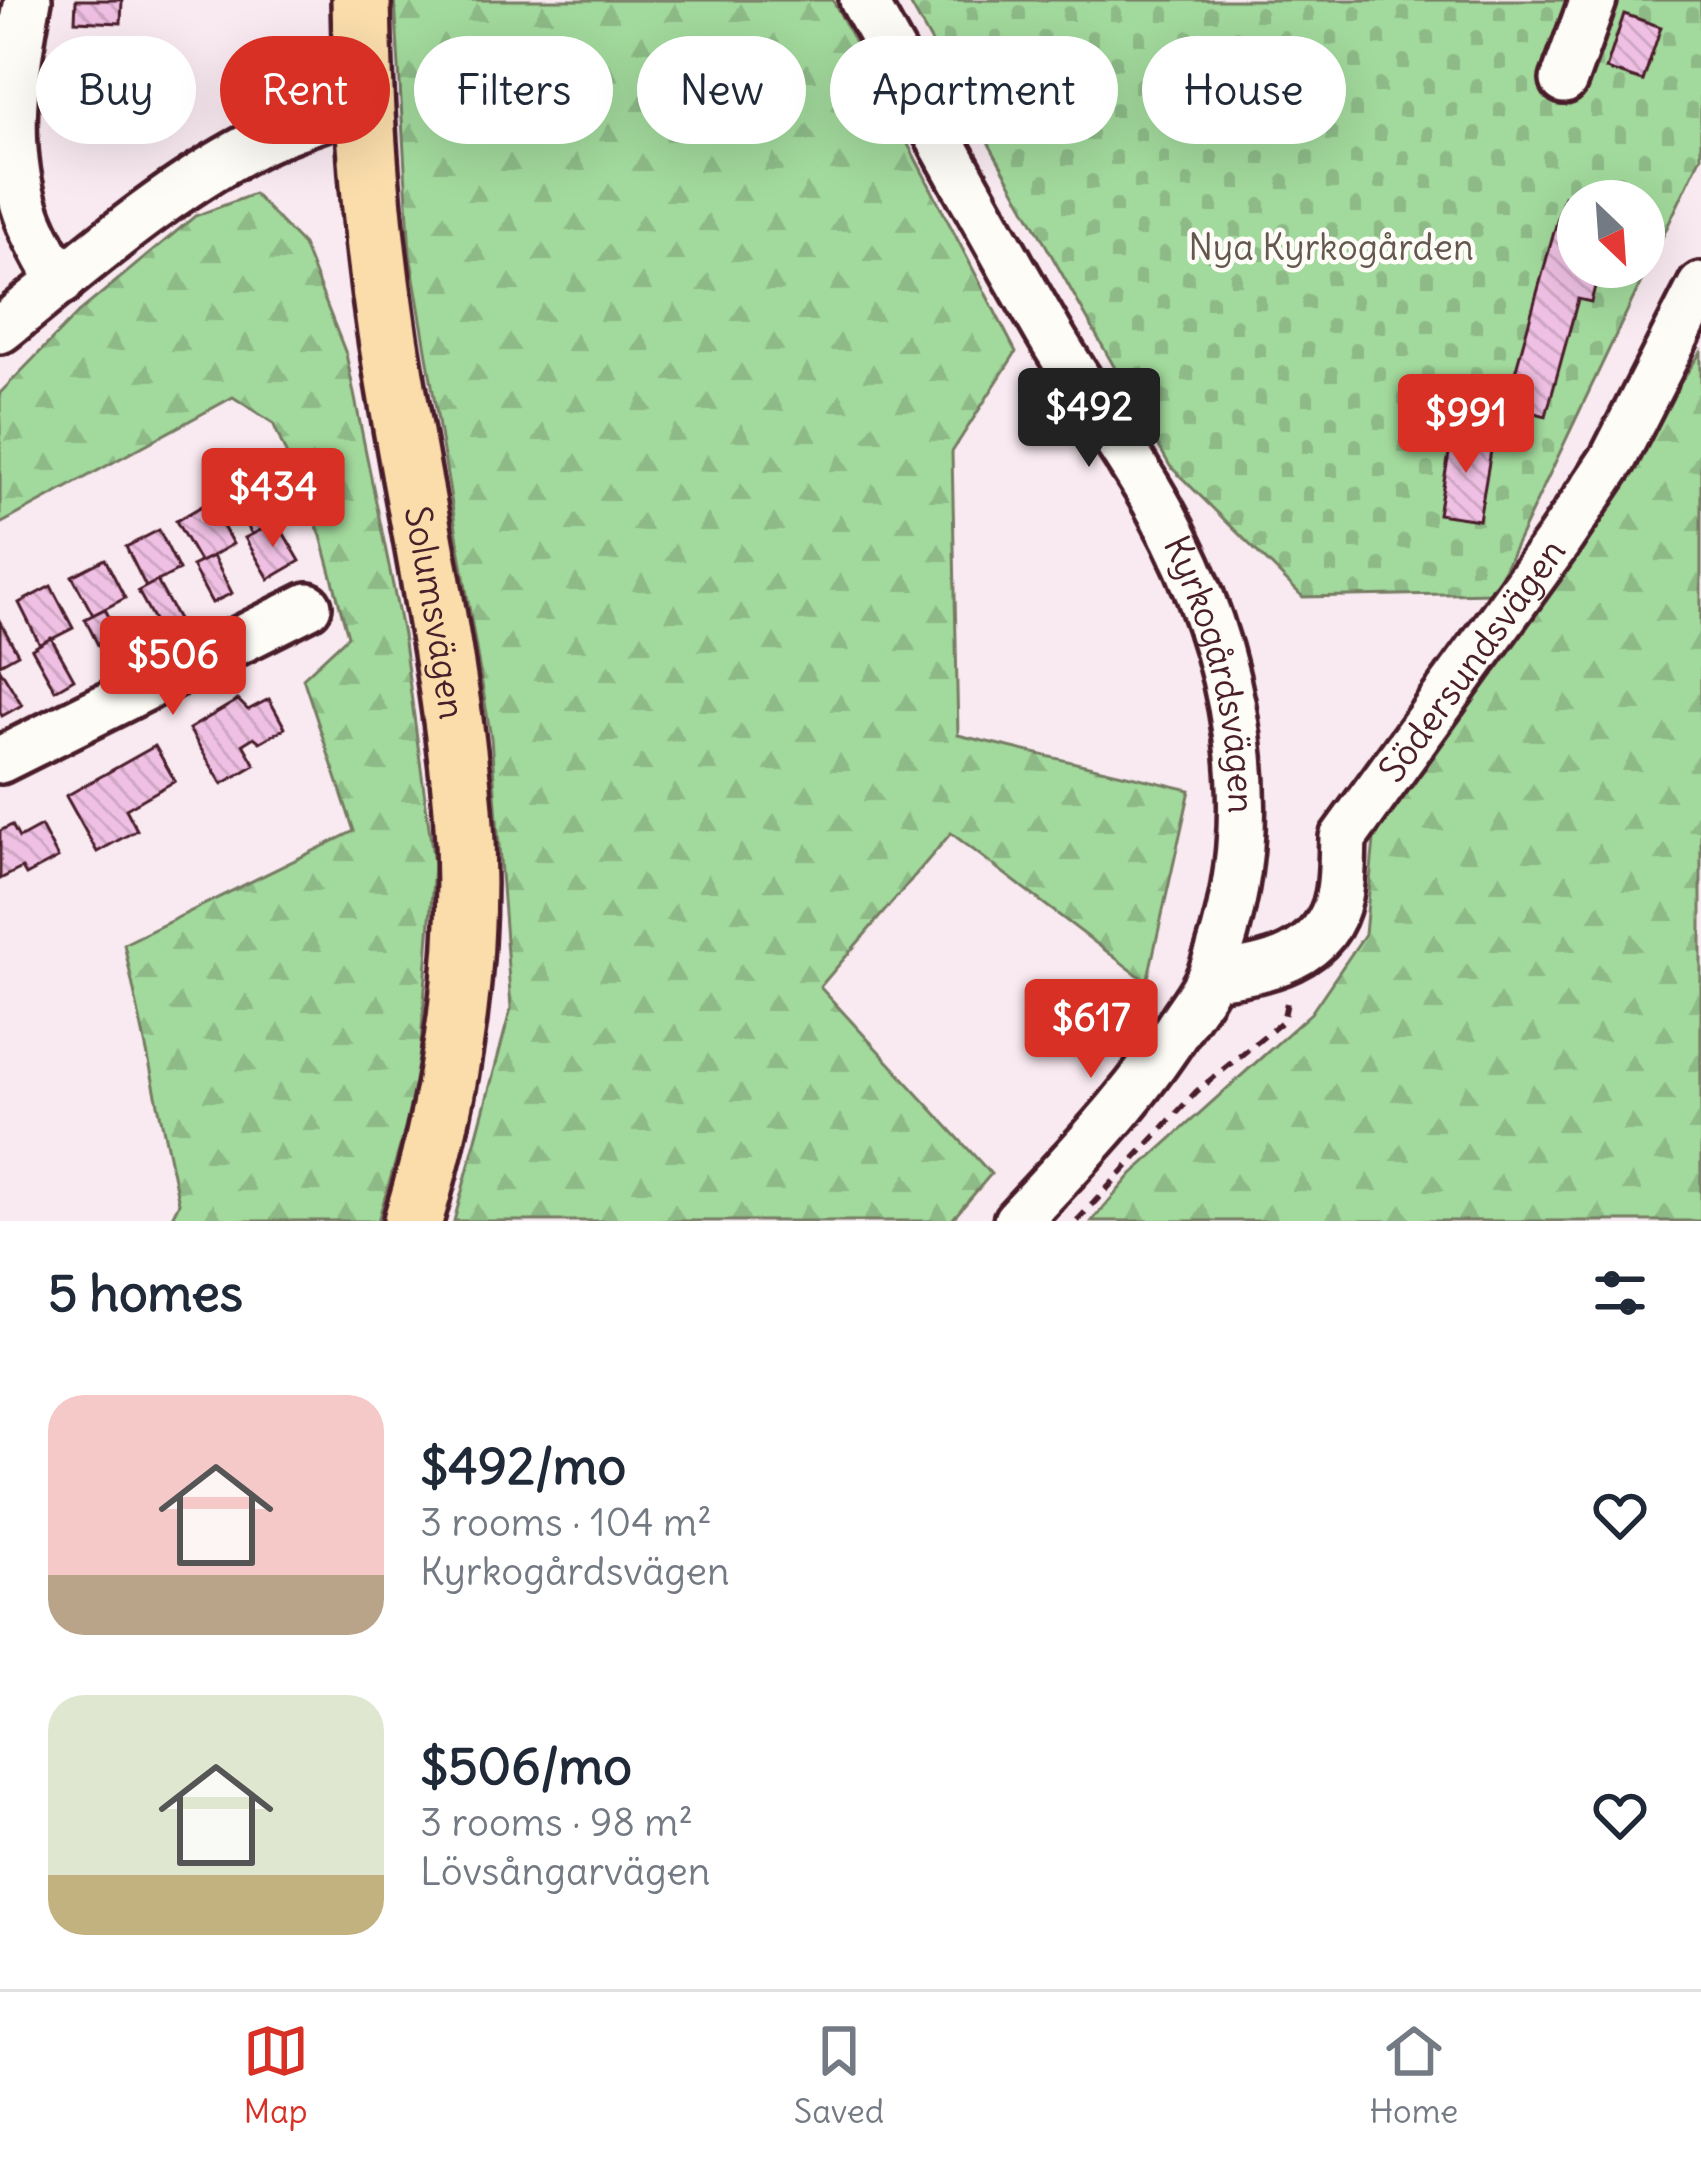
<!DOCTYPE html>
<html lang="en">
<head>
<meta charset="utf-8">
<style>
	:root { --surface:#fff; --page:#f2f2f3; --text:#1f2937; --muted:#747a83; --line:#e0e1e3; --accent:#d93025 }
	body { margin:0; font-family:Delius,sans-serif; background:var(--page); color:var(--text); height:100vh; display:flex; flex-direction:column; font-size:45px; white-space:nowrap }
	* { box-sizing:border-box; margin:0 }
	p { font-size:39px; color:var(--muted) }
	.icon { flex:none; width:66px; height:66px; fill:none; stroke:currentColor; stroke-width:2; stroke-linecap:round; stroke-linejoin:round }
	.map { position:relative; height:1221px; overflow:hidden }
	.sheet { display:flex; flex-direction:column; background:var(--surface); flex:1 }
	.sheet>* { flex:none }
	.guide { position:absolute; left:36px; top:36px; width:1629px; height:108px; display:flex; gap:24px }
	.needle { width:78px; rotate:155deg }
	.tools { position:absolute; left:1557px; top:180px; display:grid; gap:24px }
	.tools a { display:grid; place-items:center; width:108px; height:108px; border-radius:50%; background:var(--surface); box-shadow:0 12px 48px #0002; font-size:60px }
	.price { position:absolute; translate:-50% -102px; padding:0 27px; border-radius:12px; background:var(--accent); color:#fff; font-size:39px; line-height:78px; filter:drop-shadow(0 3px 6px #0008) }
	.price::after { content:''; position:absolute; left:50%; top:72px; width:36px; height:27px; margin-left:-18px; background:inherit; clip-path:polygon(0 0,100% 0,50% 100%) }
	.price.on { background:#222; color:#fff }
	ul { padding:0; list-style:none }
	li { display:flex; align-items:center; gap:36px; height:300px; padding:0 48px }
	li span { display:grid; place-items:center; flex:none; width:336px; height:240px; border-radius:36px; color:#555 }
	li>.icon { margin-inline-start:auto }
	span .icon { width:144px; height:144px; fill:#fffc; stroke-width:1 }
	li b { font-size:51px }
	h2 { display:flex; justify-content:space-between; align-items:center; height:144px; padding:0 48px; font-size:51px }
	.pill { padding:0 42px; border-radius:54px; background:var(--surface); box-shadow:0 12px 48px #0002; font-size:42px; line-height:108px }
	.pill.on { background:var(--accent); color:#fff }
	.tabs { display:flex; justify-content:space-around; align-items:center; height:168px; border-top:3px solid var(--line); background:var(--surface); font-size:33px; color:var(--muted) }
	.tabs a { display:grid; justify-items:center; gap:6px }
	.tabs .on { color:var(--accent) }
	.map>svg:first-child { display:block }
</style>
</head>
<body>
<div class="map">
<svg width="1701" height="1221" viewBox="0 0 1701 1221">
	<defs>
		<pattern id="forest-firs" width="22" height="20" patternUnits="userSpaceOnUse" patternTransform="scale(3)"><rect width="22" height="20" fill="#a2d99c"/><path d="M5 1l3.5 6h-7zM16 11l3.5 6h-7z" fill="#8dba87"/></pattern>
		<pattern id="cemetery-stones" width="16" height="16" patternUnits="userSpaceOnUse" patternTransform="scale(3)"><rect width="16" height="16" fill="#a2d99c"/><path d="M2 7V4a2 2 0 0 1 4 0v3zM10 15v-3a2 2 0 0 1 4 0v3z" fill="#8dba87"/></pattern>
		<pattern id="building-back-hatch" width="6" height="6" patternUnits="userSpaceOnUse" patternTransform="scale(3)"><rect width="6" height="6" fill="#efc0e3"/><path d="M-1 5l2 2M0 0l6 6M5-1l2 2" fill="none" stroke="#cea5c3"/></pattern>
	</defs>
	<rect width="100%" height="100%" fill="#f9eaf1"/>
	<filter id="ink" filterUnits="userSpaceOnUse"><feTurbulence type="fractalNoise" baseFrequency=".00833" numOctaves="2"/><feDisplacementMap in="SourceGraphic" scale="24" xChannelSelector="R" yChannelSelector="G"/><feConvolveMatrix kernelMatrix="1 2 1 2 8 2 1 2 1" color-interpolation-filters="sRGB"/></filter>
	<g filter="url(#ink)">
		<g fill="url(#forest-firs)" stroke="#767c64" stroke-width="3">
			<path d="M395,0H833L1016,352L952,452L958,735L1190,790L1147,982L951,833L820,987L991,1174L951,1221H454L511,1008L491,738L410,254Z"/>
			<path d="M254,194L303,245L346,354L403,635L434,864L418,1086L378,1221H170L179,1203L124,944L354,831L303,678L348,636L321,536L273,423L233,397L0,524V393L79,312L195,216Z"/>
			<path d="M1701,352V1221H1092L1132,1174L1311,1013L1365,934L1374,839Z"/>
		</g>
		<path fill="url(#cemetery-stones)" stroke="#767c64" stroke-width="3" fill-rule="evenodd" d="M908,0H1701V156L1493,593L1303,597L1170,466ZM1578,201H1644V267H1578Z"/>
		<g fill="url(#building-back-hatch)" stroke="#4a1f2b" stroke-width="3">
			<path d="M76,0H122L121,23L75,21Z"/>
			<path d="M1624,14L1661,27L1643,81L1606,69Z"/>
			<path d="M1564,196L1581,201L1578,267H1600L1591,302L1578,299L1546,416L1506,405Z"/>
			<path d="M1453,432L1493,439L1479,520L1438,514Z"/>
			<path d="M266,474L289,516L253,536L230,494Z"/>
			<path d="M209,502L233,544L200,563L176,521Z"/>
			<path d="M277,522L300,561L269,579L245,538Z"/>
			<path d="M159,530L179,570L146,587L126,547Z"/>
			<path d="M213,556L232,593L212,603L192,566Z"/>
			<path d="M105,559L125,598L93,615L72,576Z"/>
			<path d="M157,581L179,621L160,631L138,591Z"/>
			<path d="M51,586L73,628L40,645L19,603Z"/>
			<path d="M105,609L125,649L105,659L85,619Z"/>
			<path d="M0,622L18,654L0,664Z"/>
			<path d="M51,638L74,679L55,690L32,649Z"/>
			<path d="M0,669L22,705L2,716L0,712Z"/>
			<path d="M269,699L285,728L260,742L254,737L243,744L255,765L222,784L189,729L238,700L248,710Z"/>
			<path d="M155,746L175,781L126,809L137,830L97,852L66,796Z"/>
			<path d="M12,825L19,838L41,826L58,858L26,875L22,868L0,879V831Z"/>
		</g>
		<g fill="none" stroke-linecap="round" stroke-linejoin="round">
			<g stroke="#4a1f2b" stroke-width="54">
				<g id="minor">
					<path d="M28,0C15,68 3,148 27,214C35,238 49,260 61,282"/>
					<path id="s1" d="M863,0C925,111 985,223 1049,333C1084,393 1126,449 1160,510C1237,650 1270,818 1212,972C1206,989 1194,1004 1184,1019C1138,1095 1077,1156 1017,1221"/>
					<path d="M1564,80L1593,0"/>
					<path d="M0,330C80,266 159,195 250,147C286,128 325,117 363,104"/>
					<path d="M0,760L308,606"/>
					<path id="s2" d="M1211,976C1264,971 1327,958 1339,896C1343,878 1342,857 1343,838L1558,541L1613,459L1701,286"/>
				</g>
			</g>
			<g stroke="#4a1f2b" stroke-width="66">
				<g id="major">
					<path id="s3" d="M361,0C363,109 370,218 386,325C410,486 449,647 463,809C474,946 453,1090 413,1221"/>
				</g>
			</g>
			<path stroke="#4a1f2b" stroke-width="6" stroke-dasharray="12 9" stroke-linecap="butt" d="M1077,1221L1197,1091L1283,1021L1288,998"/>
			<use href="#minor" stroke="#fdfcf7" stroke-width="45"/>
			<use href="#major" stroke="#faddab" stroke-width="57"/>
		</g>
	</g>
	<g text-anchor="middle" stroke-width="9" stroke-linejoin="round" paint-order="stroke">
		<g font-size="36" fill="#64574d" stroke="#fdfcf7">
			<text x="1331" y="260">Nya Kyrkogården</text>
		</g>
		<g font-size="36" fill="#4a1f2b" stroke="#fdfcf7">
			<text dy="13" stroke="none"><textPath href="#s3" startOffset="618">Solumsvägen</textPath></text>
			<text dy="13" stroke="none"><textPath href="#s2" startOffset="441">Södersundsvägen</textPath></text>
			<text dy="13" stroke="none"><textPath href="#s1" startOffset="765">Kyrkogårdsvägen</textPath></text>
		</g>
	</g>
</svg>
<div class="tools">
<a><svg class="needle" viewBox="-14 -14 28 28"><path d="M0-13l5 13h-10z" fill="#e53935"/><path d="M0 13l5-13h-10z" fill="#747a83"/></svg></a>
</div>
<b class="price on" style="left:1089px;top:470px">$492</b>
<b class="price" style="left:1466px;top:476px">$991</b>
<b class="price" style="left:273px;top:550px">$434</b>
<b class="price" style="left:173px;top:718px">$506</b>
<b class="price" style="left:1091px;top:1081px">$617</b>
<div class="guide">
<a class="pill">Buy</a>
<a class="pill on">Rent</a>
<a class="pill">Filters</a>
<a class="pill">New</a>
<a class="pill">Apartment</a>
<a class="pill">House</a>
</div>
</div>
<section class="sheet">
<h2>5 homes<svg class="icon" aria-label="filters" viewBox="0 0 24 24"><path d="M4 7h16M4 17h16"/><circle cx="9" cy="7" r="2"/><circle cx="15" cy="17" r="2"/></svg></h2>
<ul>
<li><span style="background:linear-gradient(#f6c9c9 75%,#b9a48a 0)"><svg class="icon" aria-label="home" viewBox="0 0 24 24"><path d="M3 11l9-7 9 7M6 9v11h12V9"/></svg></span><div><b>$492/mo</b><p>3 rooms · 104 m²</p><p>Kyrkogårdsvägen</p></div><svg class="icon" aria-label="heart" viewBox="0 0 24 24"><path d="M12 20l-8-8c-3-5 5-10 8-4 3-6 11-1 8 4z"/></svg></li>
<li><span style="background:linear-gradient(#dfe7d0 75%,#c2b280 0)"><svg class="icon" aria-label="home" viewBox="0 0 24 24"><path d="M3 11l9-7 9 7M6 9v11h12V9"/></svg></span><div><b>$506/mo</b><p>3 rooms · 98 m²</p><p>Lövsångarvägen</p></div><svg class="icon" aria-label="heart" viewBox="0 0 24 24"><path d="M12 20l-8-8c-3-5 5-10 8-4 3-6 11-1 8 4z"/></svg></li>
</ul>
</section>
<nav class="tabs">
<a class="on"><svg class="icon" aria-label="map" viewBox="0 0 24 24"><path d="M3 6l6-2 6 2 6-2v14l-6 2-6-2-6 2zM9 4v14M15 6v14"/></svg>Map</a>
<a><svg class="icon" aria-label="saved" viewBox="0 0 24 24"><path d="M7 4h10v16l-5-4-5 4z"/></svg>Saved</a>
<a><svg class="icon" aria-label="home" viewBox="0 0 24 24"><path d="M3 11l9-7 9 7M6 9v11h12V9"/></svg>Home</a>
</nav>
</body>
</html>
